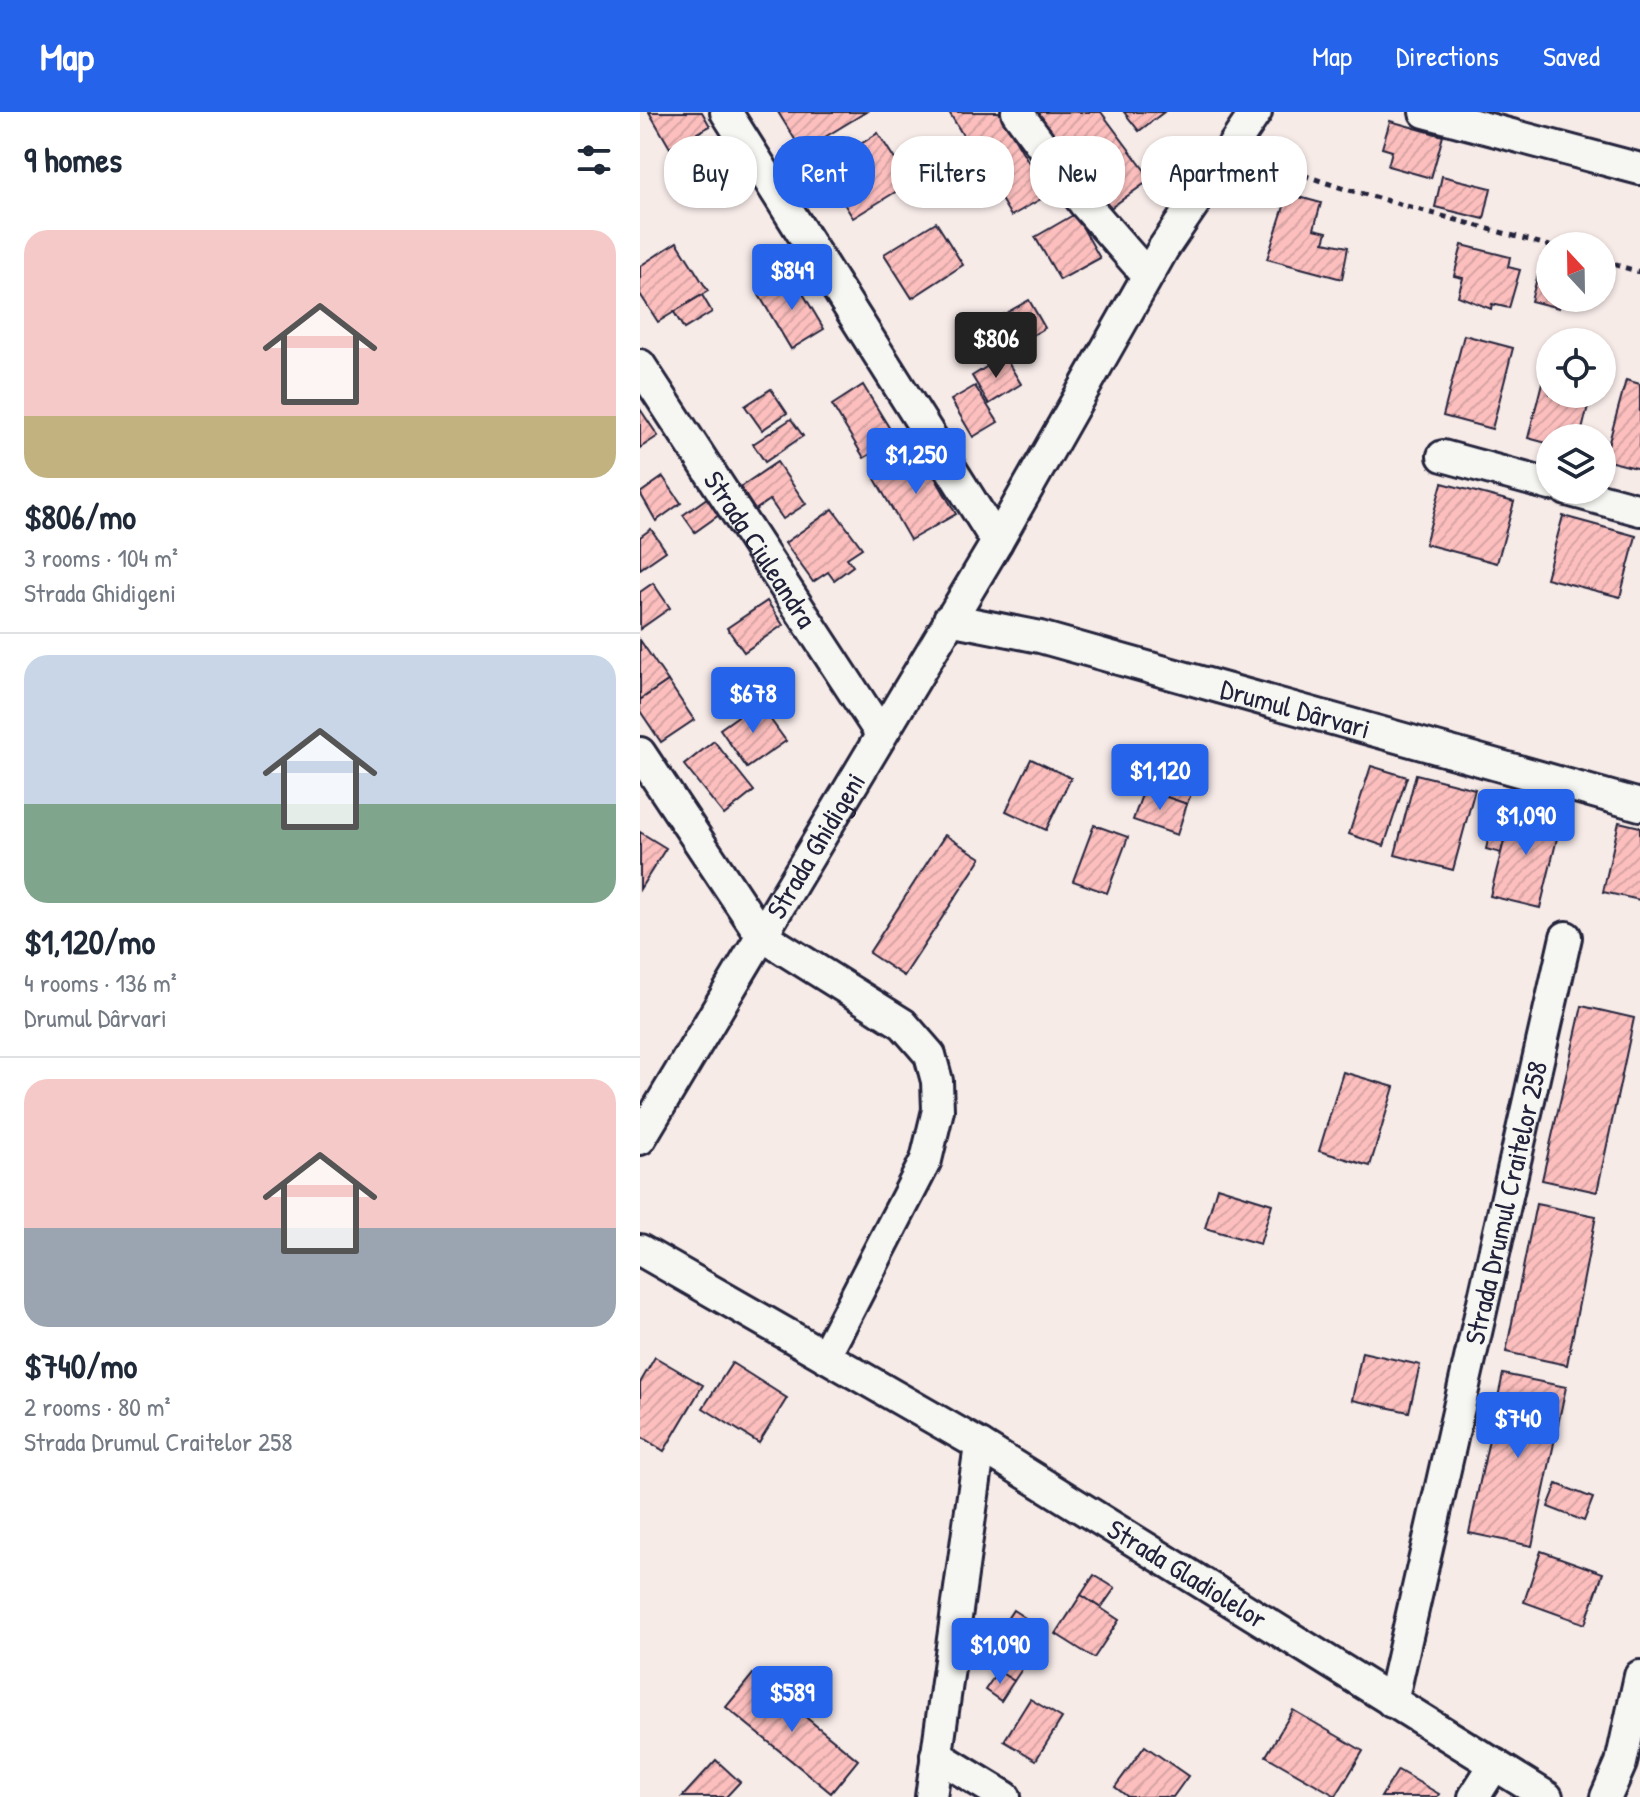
<!DOCTYPE html>
<html lang="en">
<head>
<meta charset="utf-8">
<style>
	:root { --surface:#fff; --page:#f6f6f7; --text:#1f2937; --muted:#747a83; --line:#e0e1e3; --accent:#2563eb }
	body { margin:0; font-family:"Patrick Hand",sans-serif; background:var(--page); color:var(--text); height:100vh; display:flex; flex-direction:column; font-size:30px; white-space:nowrap }
	* { box-sizing:border-box; margin:0 }
	p { font-size:26px; color:var(--muted) }
	.icon { flex:none; width:44px; height:44px; fill:none; stroke:currentColor; stroke-width:2; stroke-linecap:round; stroke-linejoin:round }
	.map { position:relative; flex:1; overflow:hidden }
	.drawer { display:flex; flex-direction:column; background:var(--surface); width:640px }
	.drawer>* { flex:none }
	.top-card { position:absolute; left:24px; top:24px; width:760px; height:72px; display:flex; gap:16px }
	.needle { width:52px; rotate:338deg }
	.tools { position:absolute; left:896px; top:120px; display:grid; gap:16px }
	.tools a { display:grid; place-items:center; width:80px; height:80px; border-radius:50%; background:var(--surface); box-shadow:0 2px 6px #0004; font-size:40px }
	.price { position:absolute; translate:-50% -68px; padding:0 18px; border-radius:8px; background:var(--accent); color:#fff; font-size:26px; line-height:52px; filter:drop-shadow(0 2px 4px #0008) }
	.price::after { content:''; position:absolute; left:50%; top:48px; width:24px; height:18px; margin-left:-12px; background:inherit; clip-path:polygon(0 0,100% 0,50% 100%) }
	.price.on { background:#222; color:#fff }
	ul { padding:0; list-style:none }
	li { display:grid; align-content:center; gap:16px; height:424px; padding:0 24px }
	li+li { border-top:2px solid var(--line) }
	li span { display:grid; place-items:center; height:248px; border-radius:24px; color:#555 }
	li>.icon { margin-inline-start:auto }
	span .icon { width:144px; height:144px; fill:#fffc; stroke-width:1 }
	li b { font-size:34px }
	h2 { display:flex; justify-content:space-between; align-items:center; height:96px; padding:0 24px; font-size:34px }
	.chip { padding:0 28px; border-radius:32px; background:var(--surface); box-shadow:0 2px 6px #0004; font-size:28px; line-height:72px }
	.chip.on { background:var(--accent); color:#fff }
	header { display:flex; align-items:center; gap:48px; box-sizing:border-box; height:112px; padding:0 40px; background:var(--accent); color:#fff }
	header strong { font-size:38px }
	nav { display:flex; gap:44px; margin-inline-start:auto; font-size:28px }
	main { display:flex; flex:1; min-height:0 }
	.map>svg:first-child { display:block }
</style>
</head>
<body>
<header>
<strong>Map</strong>
<nav><a>Map</a><a>Directions</a><a>Saved</a></nav>
</header>
<main>
<section class="drawer">
<h2>9 homes<svg class="icon" aria-label="filters" viewBox="0 0 24 24"><path d="M4 7h16M4 17h16"/><circle cx="9" cy="7" r="2"/><circle cx="15" cy="17" r="2"/></svg></h2>
<ul>
<li><span style="background:linear-gradient(#f6c9c9 75%,#c2b280 0)"><svg class="icon" aria-label="home" viewBox="0 0 24 24"><path d="M3 11l9-7 9 7M6 9v11h12V9"/></svg></span><div><b>$806/mo</b><p>3 rooms · 104 m²</p><p>Strada Ghidigeni</p></div></li>
<li><span style="background:linear-gradient(#c9d6e8 60%,#7fa58c 0)"><svg class="icon" aria-label="home" viewBox="0 0 24 24"><path d="M3 11l9-7 9 7M6 9v11h12V9"/></svg></span><div><b>$1,120/mo</b><p>4 rooms · 136 m²</p><p>Drumul Dârvari</p></div></li>
<li><span style="background:linear-gradient(#f6c9c9 60%,#9aa5b1 0)"><svg class="icon" aria-label="home" viewBox="0 0 24 24"><path d="M3 11l9-7 9 7M6 9v11h12V9"/></svg></span><div><b>$740/mo</b><p>2 rooms · 80 m²</p><p>Strada Drumul Craitelor 258</p></div></li>
</ul>
</section>
<div class="map">
<svg width="1000" height="1685" viewBox="0 0 1000 1685">
	<defs>
		<pattern id="building-hatch" width="6" height="6" patternUnits="userSpaceOnUse" patternTransform="scale(2)"><rect width="6" height="6" fill="#fcbfbe"/><path d="M-1 1l2-2M0 6l6-6M5 7l2-2" fill="none" stroke="#d8a4a4"/></pattern>
	</defs>
	<rect width="100%" height="100%" fill="#f7ebe8"/>
	<filter id="ink" filterUnits="userSpaceOnUse"><feTurbulence type="fractalNoise" baseFrequency=".0125" numOctaves="2"/><feDisplacementMap in="SourceGraphic" scale="16" xChannelSelector="R" yChannelSelector="G"/><feConvolveMatrix kernelMatrix="1 2 1 2 8 2 1 2 1" color-interpolation-filters="sRGB"/></filter>
	<g filter="url(#ink)">
		<g fill="url(#building-hatch)" stroke="#22223b" stroke-width="2">
			<path d="M9,0H62L70,14L30,36Z"/>
			<path d="M138,0H226L162,39Z"/>
			<path d="M309,0H359L408,83L371,104Z"/>
			<path d="M401,0H461L511,67L469,97L399,2Z"/>
			<path d="M484,0H524L499,19Z"/>
			<path d="M750,9L803,24L791,66L748,54L752,39L742,36Z"/>
			<path d="M238,21L270,71L213,106L182,57Z"/>
			<path d="M802,64L851,76L844,107L795,95Z"/>
			<path d="M648,82L681,91L674,117L687,120L684,130L708,135L702,167L627,147Z"/>
			<path d="M435,102L460,146L420,168L395,125Z"/>
			<path d="M296,110L323,153L272,186L244,142Z"/>
			<path d="M37,130L68,179L18,210L0,182V154Z"/>
			<path d="M822,133L870,145L868,155L880,158L869,196L852,192L851,197L818,184L823,166L814,164Z"/>
			<path d="M903,143L910,145V186H922L919,196L891,189Z"/>
			<path d="M152,163L184,217L151,237L119,183Z"/>
			<path d="M62,183L72,200L44,217L34,200Z"/>
			<path d="M389,188L405,216L364,240L347,212Z"/>
			<path d="M824,223L873,236L852,317L803,304Z"/>
			<path d="M364,244L381,272L349,292L332,264Z"/>
			<path d="M908,247L910,282H951L940,326H910V332L888,326Z"/>
			<path d="M986,268L1000,272V357L964,348Z"/>
			<path d="M223,273L256,327L224,346L192,293Z"/>
			<path d="M335,274L358,310L333,325L311,288Z"/>
			<path d="M131,277L147,301L122,318L105,294Z"/>
			<path d="M0,297L18,324L0,336Z"/>
			<path d="M151,307L163,324L125,350L113,332Z"/>
			<path d="M281,341L316,402L270,428L235,367Z"/>
			<path d="M137,350L166,392L143,407L130,388L115,398L100,375Z"/>
			<path d="M23,365L41,391L16,409L0,381Z"/>
			<path d="M802,371L874,390L857,451L785,432Z"/>
			<path d="M67,386L79,403L55,420L43,403Z"/>
			<path d="M193,397L222,436L207,446L213,454L194,468L188,460L173,470L145,431Z"/>
			<path d="M923,404L996,424L980,485L906,466Z"/>
			<path d="M11,417L26,439L0,457V425Z"/>
			<path d="M13,471L30,496L0,517V480Z"/>
			<path d="M127,489L143,513L104,540L87,516Z"/>
			<path d="M0,528L28,569L0,588Z"/>
			<path d="M28,569L54,608L21,630L0,599V588Z"/>
			<path d="M118,590L146,629L107,656L80,617Z"/>
			<path d="M74,629L114,679L84,703L44,653Z"/>
			<path d="M391,647L431,666L406,718L366,699Z"/>
			<path d="M731,654L767,665L744,734L709,722Z"/>
			<path d="M776,662L835,677L813,758L755,743Z"/>
			<path d="M524,669L552,679L547,692L519,683Z"/>
			<path d="M504,677L547,692L537,723L493,708Z"/>
			<path d="M857,690L873,694L861,741L846,737Z"/>
			<path d="M873,694L922,706L900,796L850,784Z"/>
			<path d="M979,710L1000,715V788L963,780Z"/>
			<path d="M454,713L488,725L467,781L433,769Z"/>
			<path d="M0,720L26,736L0,777Z"/>
			<path d="M305,723L341,746L264,864L229,841Z"/>
			<path d="M942,894L994,906L957,1080L902,1068Z"/>
			<path d="M703,960L754,975L730,1054L679,1039Z"/>
			<path d="M577,1075L632,1092L620,1132L565,1116Z"/>
			<path d="M896,1092L956,1104L927,1253L866,1240Z"/>
			<path d="M722,1240L780,1253L769,1300L712,1288Z"/>
			<path d="M15,1245L63,1273L24,1339L0,1324V1271Z"/>
			<path d="M92,1251L147,1286L119,1331L63,1296Z"/>
			<path d="M863,1262L926,1275L892,1434L829,1421Z"/>
			<path d="M917,1372L953,1386L944,1409L908,1395Z"/>
			<path d="M901,1439L963,1461L945,1512L884,1490Z"/>
			<path d="M454,1463L475,1476L461,1496L441,1483Z"/>
			<path d="M441,1483L479,1508L454,1546L416,1522Z"/>
			<path d="M373,1498L407,1520L374,1569L340,1548Z"/>
			<path d="M358,1559L374,1569L361,1589L345,1578Z"/>
			<path d="M113,1562L218,1648L191,1681L86,1595Z"/>
			<path d="M390,1587L422,1606L396,1648L364,1629Z"/>
			<path d="M653,1598L723,1639L696,1684L626,1644Z"/>
			<path d="M505,1634L548,1664L533,1685H488L475,1675Z"/>
			<path d="M76,1648L100,1670L86,1685H42Z"/>
			<path d="M758,1658L799,1682L797,1685H741Z"/>
		</g>
		<g fill="none" stroke-linecap="round" stroke-linejoin="round">
			<g stroke="#22223b" stroke-width="36">
				<g id="street">
					<path d="M86,0L357,430"/>
					<path d="M377,0L444,91L507,163"/>
					<path d="M785,0L1000,57"/>
					<path id="s1" d="M0,253L241,622"/>
					<path d="M803,344L910,373"/>
					<path d="M927,378L1000,398"/>
					<path id="s2" d="M309,507L400,525L1000,693"/>
					<path d="M0,641L121,823L263,912L290,943L297,969L298,998L286,1048L185,1244"/>
					<path id="s3" d="M0,1027L357,430L523,137L616,0"/>
					<path id="s4" d="M0,1138L340,1333L907,1685"/>
					<path id="s5" d="M752,1590L926,825"/>
					<path d="M296,1643L365,1685"/>
					<path d="M291,1685L340,1333"/>
					<path d="M834,1685L855,1652"/>
					<path d="M966,1685L981,1651L1000,1564"/>
				</g>
			</g>
			<g stroke="#22223b" stroke-width="5" stroke-dasharray="6 6" stroke-linecap="butt">
				<path d="M618,48L702,76L910,134"/>
				<path d="M962,149L1000,160"/>
			</g>
			<use href="#street" stroke="#f6f6f2" stroke-width="30"/>
		</g>
	</g>
	<g text-anchor="middle" stroke-width="8" stroke-linejoin="round" paint-order="stroke">
		<g font-size="28" fill="#22223b" stroke="#f6f6f2">
			<text dy="10" stroke="none"><textPath href="#s1" startOffset="220">Strada Ciuleandra</textPath></text>
			<text dy="10" stroke="none"><textPath href="#s2" startOffset="358">Drumul Dârvari</textPath></text>
			<text dy="10" stroke="none"><textPath href="#s3" startOffset="342">Strada Ghidigeni</textPath></text>
			<text dy="10" stroke="none"><textPath href="#s5" startOffset="512">Strada Drumul Craitelor 258</textPath></text>
			<text dy="10" stroke="none"><textPath href="#s4" startOffset="636">Strada Gladiolelor</textPath></text>
		</g>
	</g>
</svg>
<div class="tools">
<a><svg class="needle" viewBox="-14 -14 28 28"><path d="M0-13l5 13h-10z" fill="#e53935"/><path d="M0 13l5-13h-10z" fill="#747a83"/></svg></a>
<a><svg class="icon" aria-label="locate" viewBox="0 0 24 24"><circle cx="12" cy="12" r="6"/><path d="M12 2v4M12 18v4M2 12h4M18 12h4"/></svg></a>
<a><svg class="icon" aria-label="layers" viewBox="0 0 24 24"><path d="M12 4l9 5-9 5-9-5zM3 14l9 5 9-5"/></svg></a>
</div>
<b class="price" style="left:152px;top:200px">$849</b>
<b class="price on" style="left:356px;top:268px">$806</b>
<b class="price" style="left:276px;top:384px">$1,250</b>
<b class="price" style="left:113px;top:623px">$678</b>
<b class="price" style="left:520px;top:700px">$1,120</b>
<b class="price" style="left:886px;top:745px">$1,090</b>
<b class="price" style="left:878px;top:1348px">$740</b>
<b class="price" style="left:360px;top:1574px">$1,090</b>
<b class="price" style="left:152px;top:1622px">$589</b>
<div class="top-card">
<a class="chip">Buy</a>
<a class="chip on">Rent</a>
<a class="chip">Filters</a>
<a class="chip">New</a>
<a class="chip">Apartment</a>
</div>
</div>
</main>
</body>
</html>
